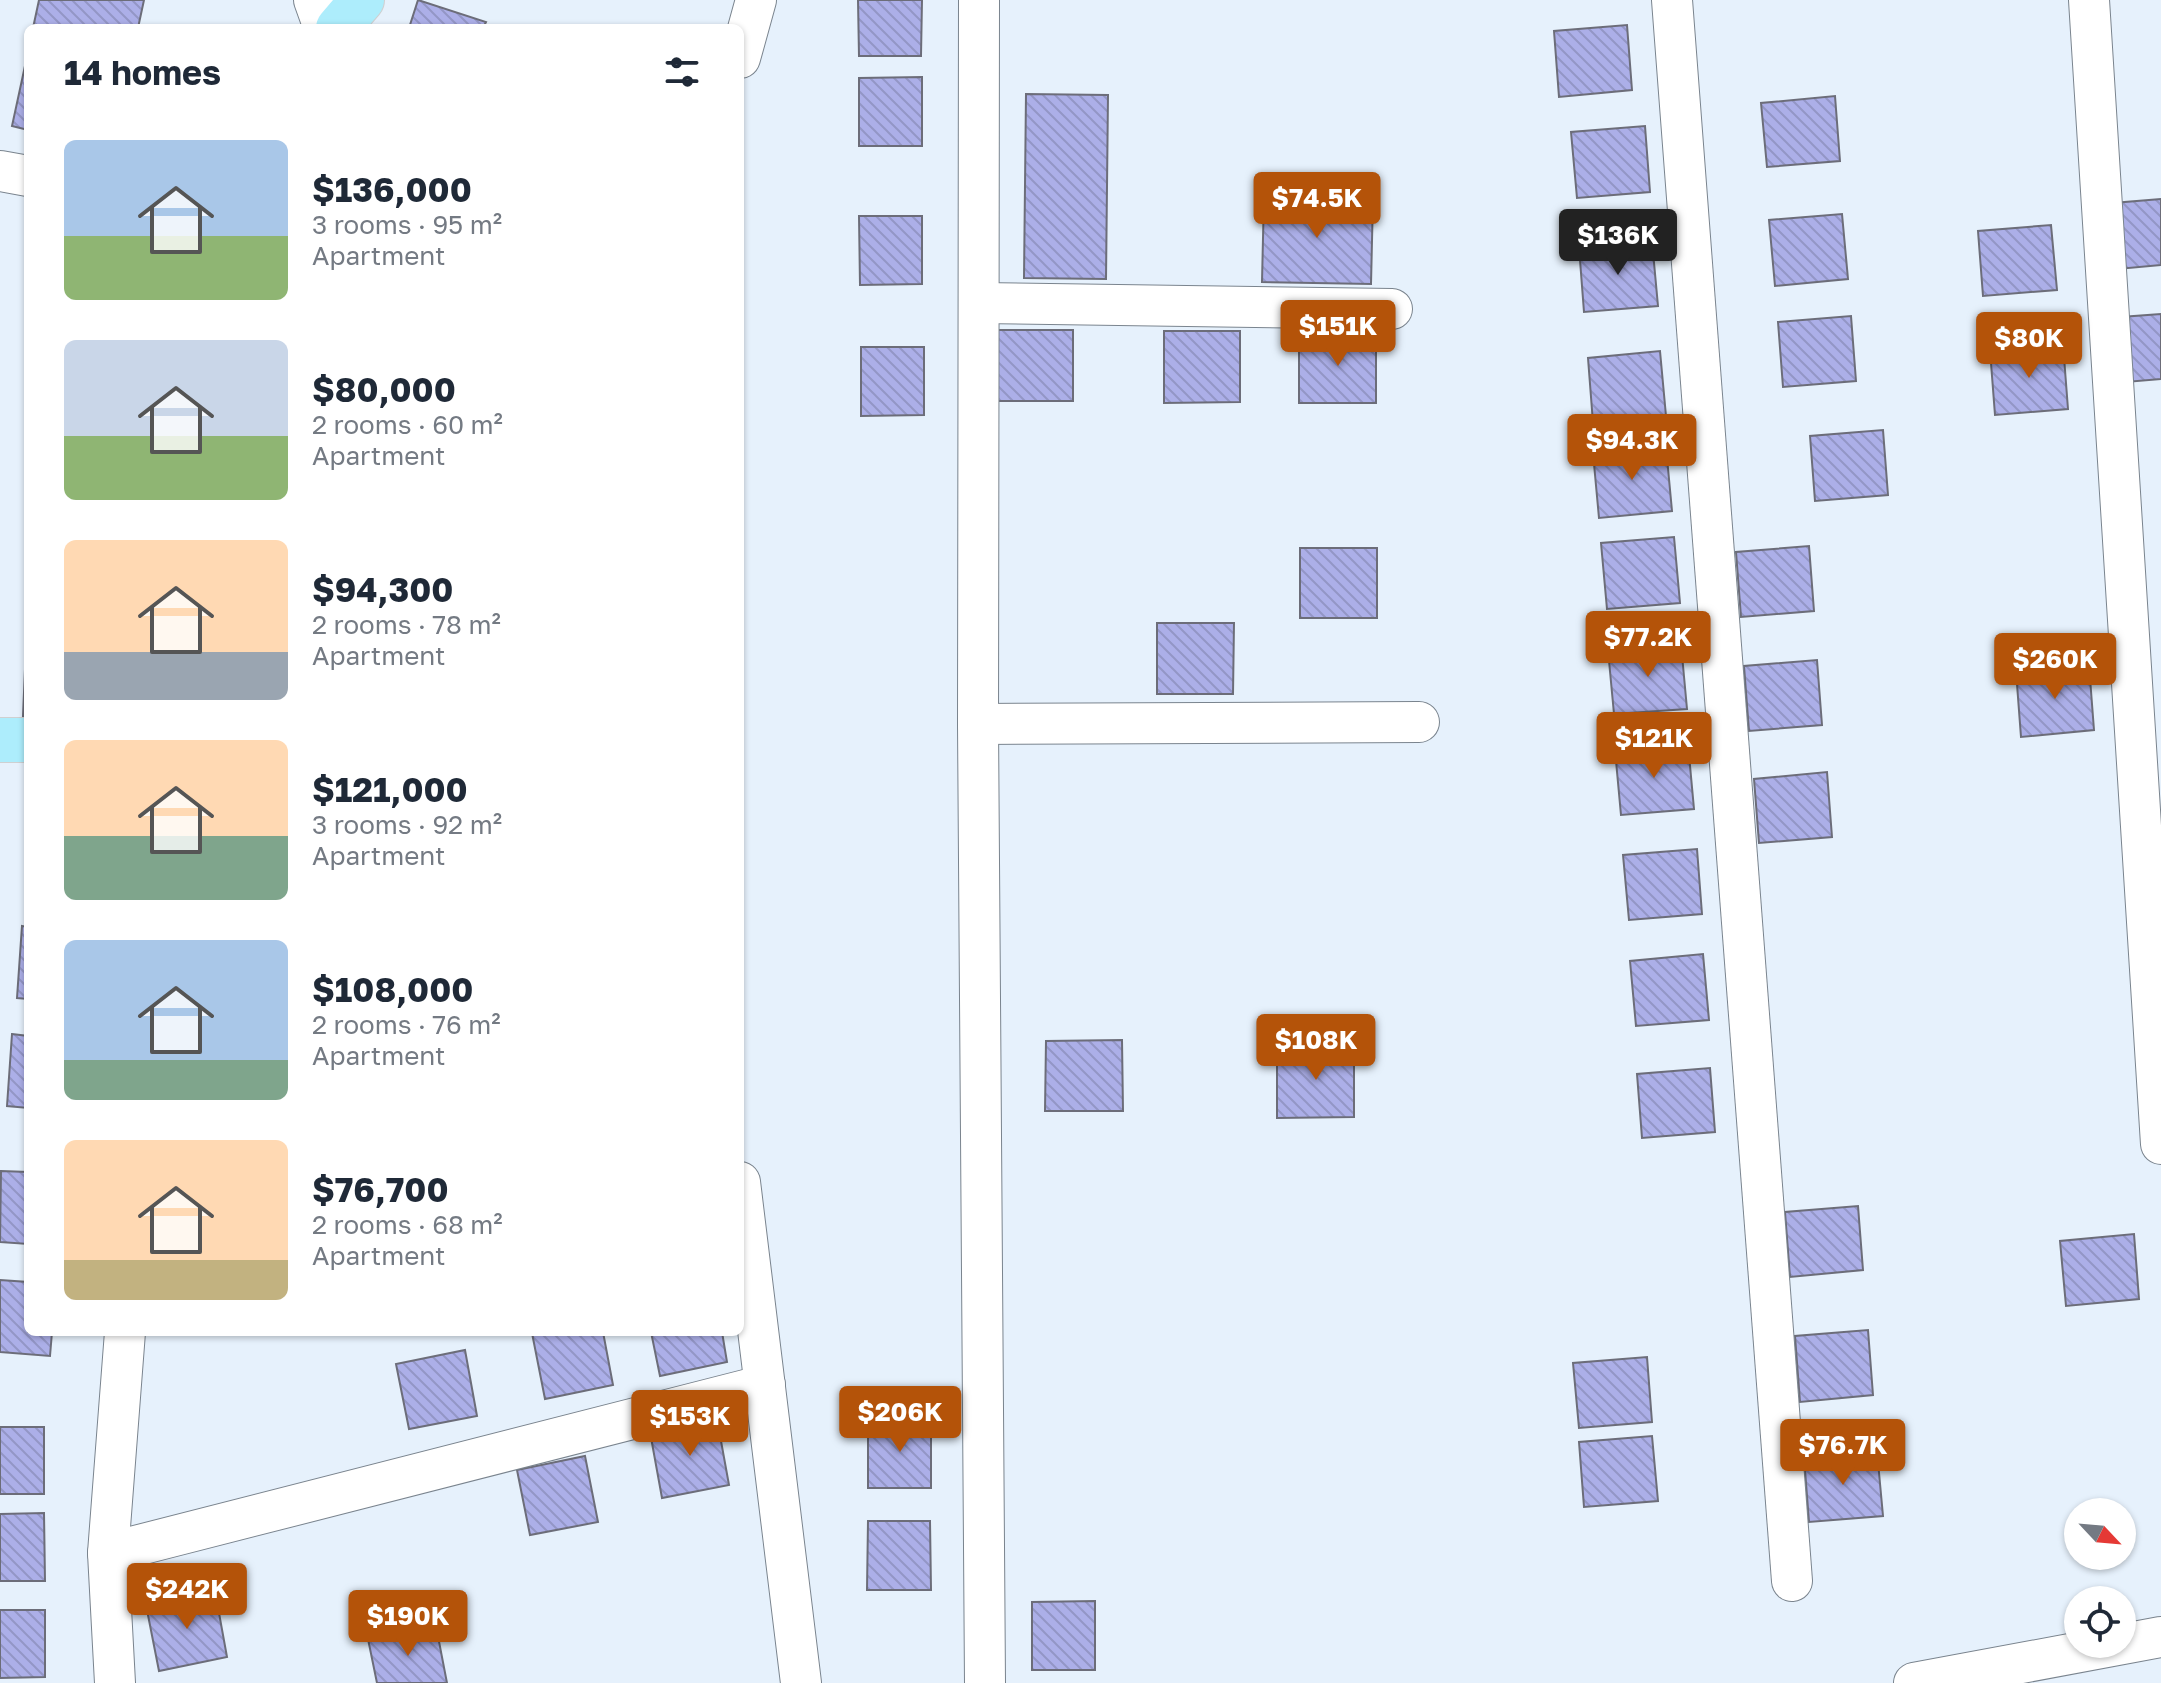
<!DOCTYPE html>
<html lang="en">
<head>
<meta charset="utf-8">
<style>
	:root { --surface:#fff; --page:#f6f6f7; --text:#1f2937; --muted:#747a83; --accent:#b45309 }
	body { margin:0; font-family:"Golos Text",sans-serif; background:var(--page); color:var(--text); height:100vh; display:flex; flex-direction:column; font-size:30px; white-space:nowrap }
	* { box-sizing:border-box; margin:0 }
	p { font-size:26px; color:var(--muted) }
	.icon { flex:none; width:44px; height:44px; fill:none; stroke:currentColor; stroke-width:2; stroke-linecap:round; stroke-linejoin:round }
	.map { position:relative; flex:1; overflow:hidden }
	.side { position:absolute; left:24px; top:24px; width:720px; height:1312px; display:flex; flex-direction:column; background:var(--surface); border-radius:12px; box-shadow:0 2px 6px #0004 }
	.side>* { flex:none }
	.needle { width:52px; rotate:116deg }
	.tools { position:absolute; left:2064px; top:1498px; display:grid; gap:16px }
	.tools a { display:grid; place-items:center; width:72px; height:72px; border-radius:50%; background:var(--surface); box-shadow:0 2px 6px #0004; font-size:40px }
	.price { position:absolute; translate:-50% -68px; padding:0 18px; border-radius:8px; background:var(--accent); color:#fff; font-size:26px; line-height:52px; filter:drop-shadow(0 2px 4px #0008) }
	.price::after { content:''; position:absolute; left:50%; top:48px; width:24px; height:18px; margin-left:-12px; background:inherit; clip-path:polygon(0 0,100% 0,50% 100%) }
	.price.on { background:#222; color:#fff }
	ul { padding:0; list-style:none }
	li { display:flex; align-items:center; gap:24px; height:200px; padding:0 40px }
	li span { display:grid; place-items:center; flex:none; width:224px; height:160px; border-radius:12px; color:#555 }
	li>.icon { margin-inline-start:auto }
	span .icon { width:96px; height:96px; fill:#fffc; stroke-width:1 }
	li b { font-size:34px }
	h2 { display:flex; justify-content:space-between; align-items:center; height:96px; padding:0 40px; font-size:34px }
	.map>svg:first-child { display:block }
</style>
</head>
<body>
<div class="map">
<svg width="2161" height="1683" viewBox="0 0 2161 1683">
	<defs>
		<pattern id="building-back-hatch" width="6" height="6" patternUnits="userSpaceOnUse" patternTransform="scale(2)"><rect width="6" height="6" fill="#acafe8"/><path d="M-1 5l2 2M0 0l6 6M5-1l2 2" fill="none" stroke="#9396c6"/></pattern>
	</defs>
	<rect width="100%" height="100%" fill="#e6f1fc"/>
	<g fill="url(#building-back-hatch)" stroke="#6c6d79" stroke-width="2">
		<path d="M39,0H144L138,28H33Z"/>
		<path d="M418,0L486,22L483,28H409Z"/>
		<path d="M858,0H922L921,56H859Z"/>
		<path d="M1627,25L1632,90L1559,97L1554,31Z"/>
		<path d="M28,52V130L12,126Z"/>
		<path d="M922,77V146H859V78Z"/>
		<path d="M1026,94L1108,95L1106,279L1024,278Z"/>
		<path d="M1835,96L1840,161L1767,167L1761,103Z"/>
		<path d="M1645,126L1650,192L1577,198L1571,132Z"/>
		<path d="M1264,195L1373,198L1371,284L1262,282Z"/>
		<path d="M2161,199V265L2118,269L2113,203Z"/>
		<path d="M1842,214L1848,279L1775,286L1769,220Z"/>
		<path d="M859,216H922V284L860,285Z"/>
		<path d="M2051,225L2057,290L1983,296L1978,231Z"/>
		<path d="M1652,241L1658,306L1584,312L1579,247Z"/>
		<path d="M2161,314V379L2126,382L2121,317Z"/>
		<path d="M1851,316L1856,381L1783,387L1778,322Z"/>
		<path d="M995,330H1073V401H996Z"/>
		<path d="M1164,331H1240V402L1164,403Z"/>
		<rect x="1299" y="332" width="77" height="71"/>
		<path d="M2063,344L2068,409L1995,415L1990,350Z"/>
		<path d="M861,347H924V415L861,416Z"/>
		<path d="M1660,351L1666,416L1593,423L1588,358Z"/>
		<path d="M1883,430L1888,495L1815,501L1810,436Z"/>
		<path d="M1666,447L1672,511L1599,518L1593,453Z"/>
		<path d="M1674,537L1680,603L1607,609L1601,543Z"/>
		<path d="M1809,546L1814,611L1741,617L1736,552Z"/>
		<rect x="1300" y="548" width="77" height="70"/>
		<path d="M1157,623H1234L1233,694H1157Z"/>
		<path d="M1681,644L1687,709L1614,714L1608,650Z"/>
		<path d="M26,646H28V716H23Z"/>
		<path d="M1817,660L1822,725L1749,731L1744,666Z"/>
		<path d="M2089,665L2094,730L2021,737L2016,671Z"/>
		<path d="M1688,744L1694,809L1621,815L1615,750Z"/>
		<path d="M1827,772L1832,837L1759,843L1754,779Z"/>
		<path d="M1697,849L1702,914L1629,920L1623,855Z"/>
		<path d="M22,926L28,927V999L17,998Z"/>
		<path d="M1703,954L1709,1020L1636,1026L1630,961Z"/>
		<path d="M12,1034L28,1036V1108L7,1106Z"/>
		<path d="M1122,1040L1123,1111H1045L1046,1041Z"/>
		<path d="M1354,1046V1117L1277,1118V1047Z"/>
		<path d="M1710,1068L1715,1132L1642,1138L1637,1074Z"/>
		<path d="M1,1171L28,1172V1244L0,1242Z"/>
		<path d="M1858,1206L1863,1270L1790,1277L1785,1212Z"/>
		<path d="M2134,1234L2139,1299L2066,1306L2060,1241Z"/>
		<path d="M0,1280L28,1282V1332H52L50,1356L0,1352Z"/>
		<path d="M1868,1330L1873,1395L1800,1402L1795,1336Z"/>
		<path d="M538,1332H603L613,1385L545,1399L532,1333Z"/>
		<path d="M651,1332H722L727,1362L660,1376Z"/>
		<path d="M465,1350L477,1416L409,1429L396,1364Z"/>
		<path d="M1647,1357L1652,1422L1579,1428L1573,1363Z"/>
		<path d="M717,1419L729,1485L662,1498L650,1432Z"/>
		<rect x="868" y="1420" width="63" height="68"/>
		<rect x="0" y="1427" width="44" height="67"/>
		<path d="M1652,1436L1658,1501L1584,1507L1579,1442Z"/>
		<path d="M1877,1451L1883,1516L1809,1522L1804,1457Z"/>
		<path d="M585,1456L598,1522L530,1535L517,1470Z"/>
		<path d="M44,1513L45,1581H0V1514Z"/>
		<path d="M868,1521H930L931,1590H867Z"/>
		<path d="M215,1591L227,1657L159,1671L146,1605Z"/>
		<path d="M1095,1601V1670H1032V1602Z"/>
		<path d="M0,1610H45V1677L0,1678Z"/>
		<path d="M436,1626L447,1683H377L368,1639Z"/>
	</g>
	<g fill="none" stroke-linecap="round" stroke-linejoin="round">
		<g stroke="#7a848e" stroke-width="42">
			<g id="minor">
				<path d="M314,0L324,28"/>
				<path d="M979,0L978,724L985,1683"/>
				<path d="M1672,0L1792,1581"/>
				<path d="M2089,0L2161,1144"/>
				<path d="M740,58L756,0"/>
				<path d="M0,171L28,176"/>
				<path d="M979,303L1392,309"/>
				<path d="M978,724L1419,722"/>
				<path d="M740,1182L801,1683"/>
				<path d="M108,1553L765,1385"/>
				<path d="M115,1683L108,1553L125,1332"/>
				<path d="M1914,1683L2161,1637"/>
			</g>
		</g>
		<g stroke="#cfd0d1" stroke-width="46">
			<g id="major">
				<path d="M338,28L362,0"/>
				<path d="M0,740H28"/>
			</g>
		</g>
		<use href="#minor" stroke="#fff" stroke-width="40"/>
		<use href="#major" stroke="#adedfc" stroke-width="44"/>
	</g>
</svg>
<div class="tools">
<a><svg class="needle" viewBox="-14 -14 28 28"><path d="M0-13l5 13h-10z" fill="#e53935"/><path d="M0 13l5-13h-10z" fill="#747a83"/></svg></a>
<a><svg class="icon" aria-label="locate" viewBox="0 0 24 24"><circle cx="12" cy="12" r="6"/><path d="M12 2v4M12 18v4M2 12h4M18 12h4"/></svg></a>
</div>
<b class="price" style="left:1317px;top:240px">$74.5K</b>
<b class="price on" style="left:1618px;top:277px">$136K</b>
<b class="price" style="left:1338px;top:368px">$151K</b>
<b class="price" style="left:2029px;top:380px">$80K</b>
<b class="price" style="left:1632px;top:482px">$94.3K</b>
<b class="price" style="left:1648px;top:679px">$77.2K</b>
<b class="price" style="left:2055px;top:701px">$260K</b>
<b class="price" style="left:1654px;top:780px">$121K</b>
<b class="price" style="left:1316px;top:1082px">$108K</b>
<b class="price" style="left:900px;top:1454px">$206K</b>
<b class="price" style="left:690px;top:1458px">$153K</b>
<b class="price" style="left:1843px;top:1487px">$76.7K</b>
<b class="price" style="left:187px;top:1631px">$242K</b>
<b class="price" style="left:408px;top:1658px">$190K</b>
<section class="side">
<h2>14 homes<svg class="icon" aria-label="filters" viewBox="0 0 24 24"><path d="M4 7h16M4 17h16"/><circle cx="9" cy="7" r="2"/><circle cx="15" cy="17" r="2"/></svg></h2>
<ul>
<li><span style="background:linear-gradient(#a9c7e8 60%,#8fb573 0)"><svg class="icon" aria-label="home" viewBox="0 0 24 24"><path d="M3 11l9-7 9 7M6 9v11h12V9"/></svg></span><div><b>$136,000</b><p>3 rooms · 95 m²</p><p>Apartment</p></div></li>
<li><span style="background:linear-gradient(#c9d6e8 60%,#8fb573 0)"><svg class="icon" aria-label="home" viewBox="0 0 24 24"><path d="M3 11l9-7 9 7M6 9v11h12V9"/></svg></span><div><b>$80,000</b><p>2 rooms · 60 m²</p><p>Apartment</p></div></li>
<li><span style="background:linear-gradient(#ffd9b3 70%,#9aa5b1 0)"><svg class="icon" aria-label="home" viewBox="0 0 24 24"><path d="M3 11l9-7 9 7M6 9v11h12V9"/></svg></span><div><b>$94,300</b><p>2 rooms · 78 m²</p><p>Apartment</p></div></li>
<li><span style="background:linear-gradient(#ffd9b3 60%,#7fa58c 0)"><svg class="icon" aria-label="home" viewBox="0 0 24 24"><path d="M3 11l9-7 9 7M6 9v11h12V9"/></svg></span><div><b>$121,000</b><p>3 rooms · 92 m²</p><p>Apartment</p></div></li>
<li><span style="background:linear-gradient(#a9c7e8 75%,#7fa58c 0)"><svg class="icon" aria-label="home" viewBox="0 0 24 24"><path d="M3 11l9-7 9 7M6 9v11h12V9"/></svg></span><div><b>$108,000</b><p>2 rooms · 76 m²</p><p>Apartment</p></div></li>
<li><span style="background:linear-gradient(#ffd9b3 75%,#c2b280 0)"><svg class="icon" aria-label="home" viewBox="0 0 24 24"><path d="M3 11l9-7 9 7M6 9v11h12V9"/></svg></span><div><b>$76,700</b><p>2 rooms · 68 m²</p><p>Apartment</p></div></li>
</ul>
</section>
</div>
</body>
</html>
